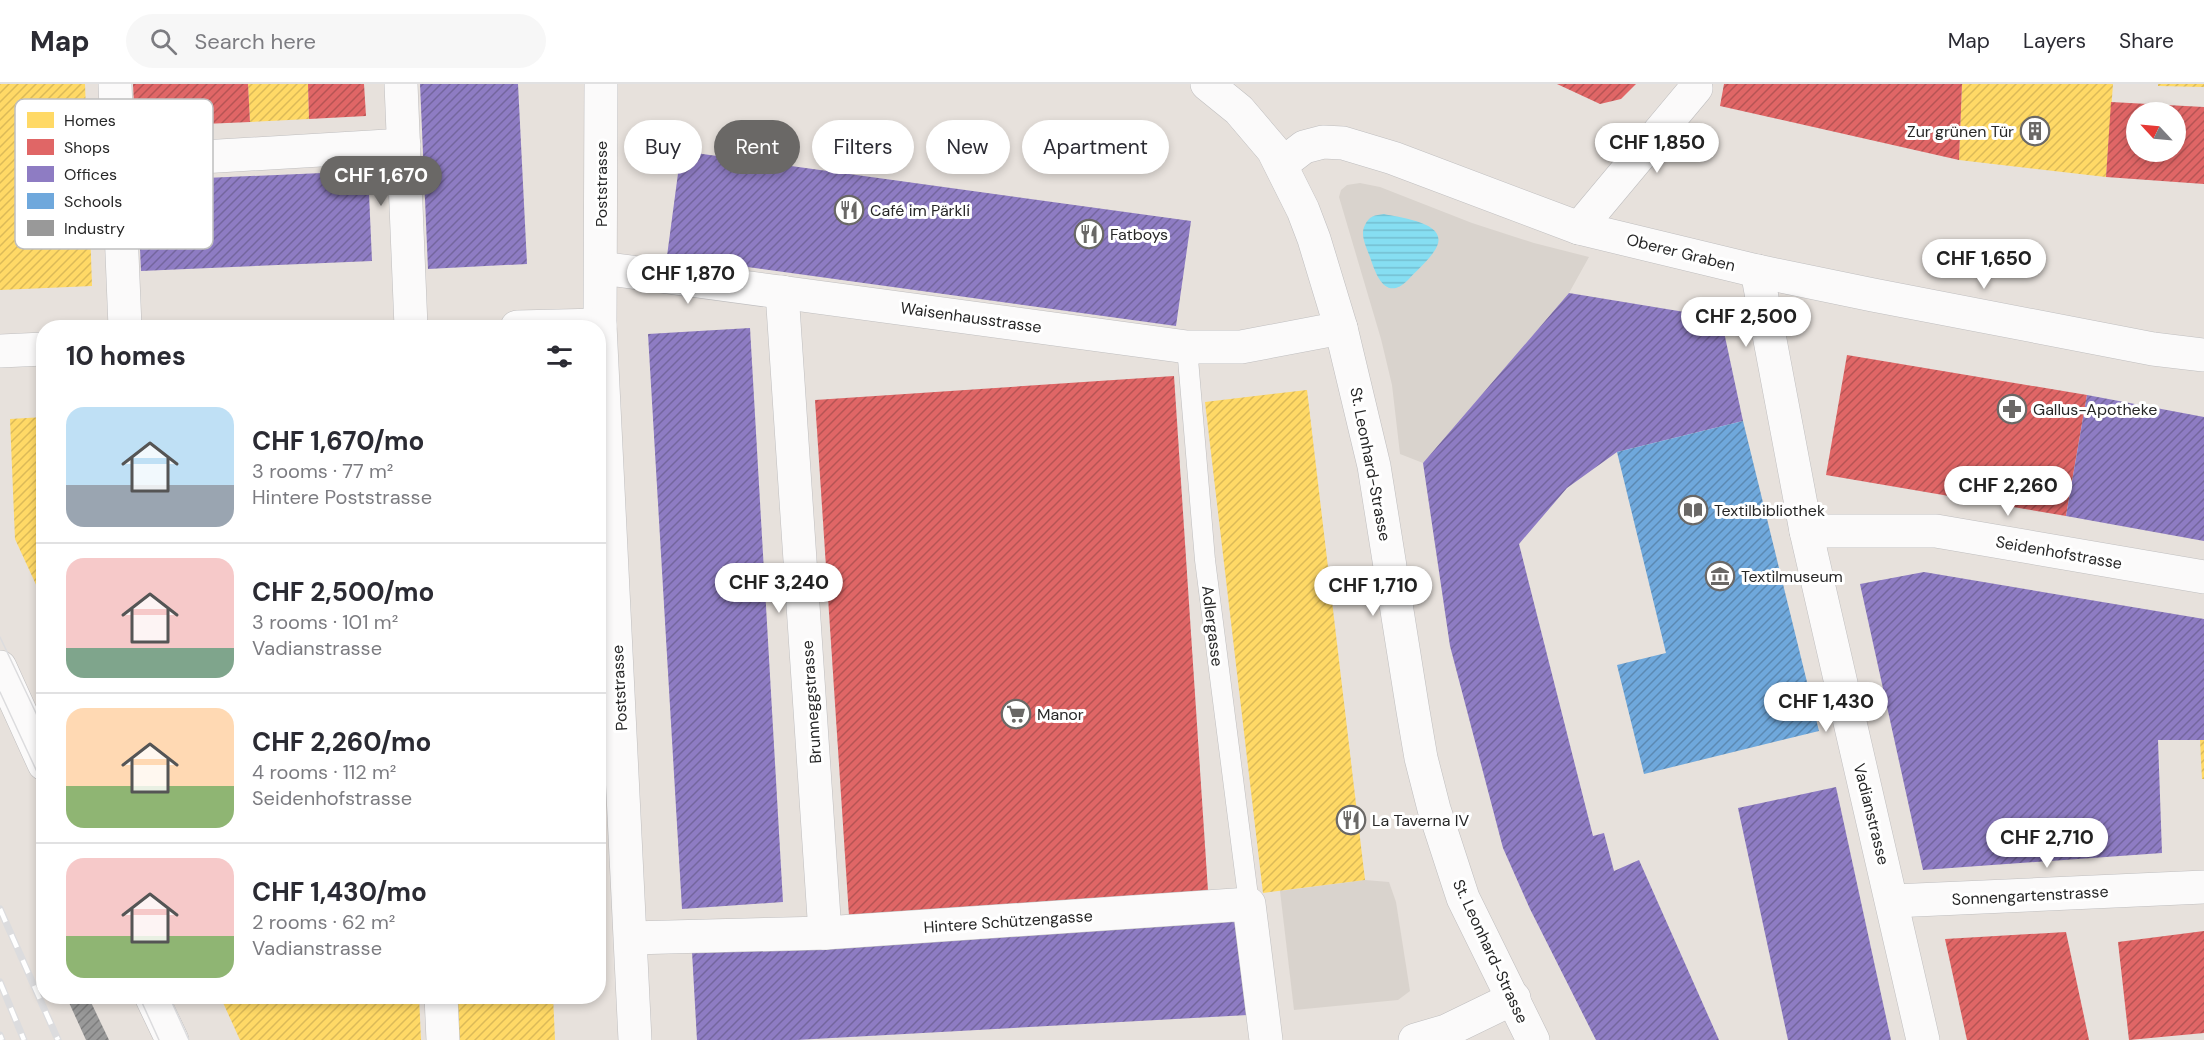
<!DOCTYPE html>
<html lang="en">
<head>
<meta charset="utf-8">
<style>
	:root { --surface:#fff; --page:#f7f7f7; --text:#2b2b33; --muted:#7c7c81; --line:#e1e1e2; --accent:#6a6866 }
	body { margin:0; font-family:"DM Sans",sans-serif; background:var(--page); color:var(--text); height:100vh; display:flex; flex-direction:column; font-size:22px; white-space:nowrap }
	* { box-sizing:border-box; margin:0 }
	p { font-size:20px; color:var(--muted) }
	.icon { flex:none; width:33px; height:33px; fill:none; stroke:currentColor; stroke-width:2; stroke-linecap:round; stroke-linejoin:round }
	.map { position:relative; flex:1; overflow:hidden }
	.details { position:absolute; left:36px; top:236px; width:570px; height:684px; display:flex; flex-direction:column; background:var(--surface); border-radius:24px; box-shadow:0 3px 9px #0003 }
	.details>* { flex:none }
	.banner { position:absolute; left:624px; top:36px; width:570px; height:54px; display:flex; gap:12px }
	.needle { width:39px; rotate:296deg }
	.controls { position:absolute; left:2126px; top:18px; display:grid; gap:12px }
	.controls a { display:grid; place-items:center; width:60px; height:60px; border-radius:50%; background:var(--surface); box-shadow:0 3px 9px #0003; font-size:30px }
	.price { position:absolute; translate:-50% -51px; padding:0 14px; border-radius:21px; background:#fff; color:#222; font-size:20px; line-height:39px; filter:drop-shadow(0 2px 3px #0008) }
	.price::after { content:''; position:absolute; left:50%; top:36px; width:18px; height:14px; margin-left:-9px; background:inherit; clip-path:polygon(0 0,100% 0,50% 100%) }
	.price.current { background:var(--accent); color:#fff }
	ul { padding:0; list-style:none }
	li { display:flex; align-items:center; gap:18px; height:150px; padding:0 30px }
	li+li { border-top:2px solid var(--line) }
	li span { display:grid; place-items:center; flex:none; width:168px; height:120px; border-radius:18px; color:#555 }
	li>.icon { margin-inline-start:auto }
	span .icon { width:72px; height:72px; fill:#fffc; stroke-width:1 }
	li b { font-size:26px }
	h2 { display:flex; justify-content:space-between; align-items:center; height:72px; padding:0 30px; font-size:26px }
	.pill { padding:0 21px; border-radius:27px; background:var(--surface); box-shadow:0 3px 9px #0003; font-size:21px; line-height:54px }
	.pill.current { background:var(--accent); color:#fff }
	header { display:flex; align-items:center; gap:36px; box-sizing:border-box; height:84px; padding:0 30px; background:var(--surface); border-bottom:2px solid var(--line) }
	header strong { font-size:28px }
	nav { display:flex; gap:33px; margin-inline-start:auto; font-size:21px }
	.search { width:420px; height:54px; background:var(--page); display:flex; align-items:center; gap:15px; box-sizing:border-box; padding:0 21px; border-radius:33px; color:var(--muted); font-size:22px }
	.map>svg:first-child { display:block }
</style>
</head>
<body>
<header>
<strong>Map</strong>
<div class="search"><svg class="icon" aria-label="search" viewBox="0 0 24 24"><circle cx="10" cy="10" r="6"/><path d="M15 15l6 6"/></svg>Search here</div>
<nav><a>Map</a><a>Layers</a><a>Share</a></nav>
</header>
<div class="map">
<svg width="2204" height="956" viewBox="0 0 2204 956">
	<defs>
		<pattern id="water-rules" width="6" height="5" patternUnits="userSpaceOnUse" patternTransform="scale(1.5)"><rect width="6" height="5" fill="#86def2"/><path d="M0 2.5h6" fill="none" stroke="#74bed0"/></pattern>
		<pattern id="homes-hatch" width="6" height="6" patternUnits="userSpaceOnUse" patternTransform="scale(1.5)"><rect width="6" height="6" fill="#ffd966"/><path d="M-1 1l2-2M0 6l6-6M5 7l2-2" fill="none" stroke="#dbba58"/></pattern>
		<pattern id="shops-hatch" width="6" height="6" patternUnits="userSpaceOnUse" patternTransform="scale(1.5)"><rect width="6" height="6" fill="#e06666"/><path d="M-1 1l2-2M0 6l6-6M5 7l2-2" fill="none" stroke="#b65454"/></pattern>
		<pattern id="offices-hatch" width="6" height="6" patternUnits="userSpaceOnUse" patternTransform="scale(1.5)"><rect width="6" height="6" fill="#8e7cc3"/><path d="M-1 1l2-2M0 6l6-6M5 7l2-2" fill="none" stroke="#74669e"/></pattern>
		<pattern id="schools-hatch" width="6" height="6" patternUnits="userSpaceOnUse" patternTransform="scale(1.5)"><rect width="6" height="6" fill="#6fa8dc"/><path d="M-1 1l2-2M0 6l6-6M5 7l2-2" fill="none" stroke="#5b89b2"/></pattern>
		<pattern id="industry-hatch" width="6" height="6" patternUnits="userSpaceOnUse" patternTransform="scale(1.5)"><rect width="6" height="6" fill="#999"/><path d="M-1 1l2-2M0 6l6-6M5 7l2-2" fill="none" stroke="#7d7d7d"/></pattern>
	</defs>
	<rect width="100%" height="100%" fill="#e7e1dc"/>
	<g fill="#d9d3cd">
		<path d="M1360,99L1380,103L1472,139L1534,159L1589,173L1569,209L1423,379L1400,370L1392,301L1381,255L1339,113L1341,106L1347,101Z"/>
		<path d="M1365,796L1389,798L1396,818L1410,907L1398,916L1294,926L1280,807Z"/>
	</g>
	<path fill="url(#water-rules)" d="M1384,130C1401,134 1456,139 1433,169C1426,179 1416,187 1408,196C1387,217 1377,194 1371,176C1368,166 1359,152 1365,141C1369,132 1375,131 1384,130Z"/>
	<g fill="url(#homes-hatch)">
		<path d="M0,0H85L92,202L0,206Z"/>
		<path d="M248,0H308L309,35L250,38Z"/>
		<path d="M1962,0H2113L2106,93L1959,76Z"/>
		<path d="M2158,0H2204V3L2158,2Z"/>
		<path d="M1307,306L1365,796L1263,809L1205,318Z"/>
		<path d="M44,333V518L15,455L10,335Z"/>
		<path d="M2200,656H2204V695H2202Z"/>
		<path d="M220,912H419L421,956H240Z"/>
		<path d="M457,912H553L555,956H459Z"/>
	</g>
	<g fill="url(#shops-hatch)" fill-rule="evenodd">
		<path d="M133,0H248L250,38L135,43Z"/>
		<path d="M308,0H364L366,32L309,35Z"/>
		<path d="M1557,0H1636L1621,15L1600,20Z"/>
		<path d="M1724,0H1962L1959,76L1720,22Z"/>
		<path d="M2111,18L2204,23V100L2106,93ZM2136,28H2175V68H2136Z"/>
		<path d="M1847,271L2087,311L2066,432L1826,391Z"/>
		<path d="M1174,292L1208,807L849,832L815,316Z"/>
		<path d="M2204,847V949L2129,956L2118,858Z"/>
		<path d="M2066,848L2089,956H1967L1945,855Z"/>
	</g>
	<g fill="url(#offices-hatch)">
		<path d="M420,0H518L527,180L428,185Z"/>
		<path d="M681,67L1191,137L1176,242L667,172Z"/>
		<path d="M368,87L372,177L141,187L137,97Z"/>
		<path d="M1569,209L1721,234L1743,337L1617,368L1567,404L1519,460L1593,752L1604,749L1614,787L1639,776L1719,956H1596L1530,825L1503,764L1450,562L1423,379Z"/>
		<path d="M750,244L783,818L682,825L648,250Z"/>
		<path d="M2087,311L2204,333V457L2066,432Z"/>
		<path d="M1924,488L2204,535V656H2158L2162,769L1923,786L1860,500Z"/>
		<path d="M1836,703L1891,956H1788L1738,724Z"/>
		<path d="M1243,836L1248,931L796,956H697L692,868Z"/>
	</g>
	<path fill="url(#schools-hatch)" d="M1743,337L1819,647L1644,690L1617,581L1666,569L1617,368Z"/>
	<path fill="url(#industry-hatch)" d="M66,912H88L109,956H86Z"/>
	<g fill="none" stroke-linecap="round" stroke-linejoin="round">
		<g stroke="#bfbebf" stroke-width="21">
			<path id="service" d="M1187,263L1205,476L1249,820"/>
		</g>
		<g stroke="#bfbebf" stroke-width="34">
			<g id="minor">
				<path d="M115,0L125,243"/>
				<path d="M401,0L411,243"/>
				<path d="M601,0L600,241L635,956"/>
				<path d="M118,78L404,61"/>
				<path d="M1579,144L1696,4L1695,0"/>
				<path d="M601,184L1187,263H1241L1341,244"/>
				<path d="M1757,187L1806,447L1923,956"/>
				<path d="M782,208L825,849"/>
				<path d="M517,243L600,241"/>
				<path d="M0,267L44,265"/>
				<path d="M1806,447H1936L2204,493"/>
				<path d="M0,583L44,680"/>
				<path d="M1893,817L2204,803"/>
				<path d="M631,854L825,849L1249,820L1266,956"/>
				<path d="M151,912L172,956"/>
				<path d="M441,912L443,956"/>
				<path d="M1415,956L1446,947L1514,914"/>
			</g>
		</g>
		<g stroke="#bfbebf" stroke-width="34">
			<path id="tertiary" d="M1282,80L1304,63L1323,58L1343,59L1393,74L1579,144L1757,187L1873,211L2153,265L2204,271"/>
		</g>
		<g stroke="#bfbebf" stroke-width="34">
			<path id="secondary" d="M1207,0L1239,26L1273,66L1303,126L1314,155L1341,244L1374,382L1413,627L1421,674L1434,725L1463,814L1533,956"/>
		</g>
		<use href="#service" stroke="#fbfafa" stroke-width="20"/>
		<use href="#minor" stroke="#fbfafa" stroke-width="33"/>
		<use href="#tertiary" stroke="#fbfafa" stroke-width="33"/>
		<use href="#secondary" stroke="#fbfafa" stroke-width="33"/>
		<g stroke="#dcdcde" stroke-width="1.5">
			<path d="M0,553L44,646"/>
			<path d="M0,608L44,703"/>
			<path d="M139,912L159,956"/>
			<path d="M169,912L189,956"/>
		</g>
		<g stroke="#dcdcde" stroke-width="7">
			<g id="rail">
				<path d="M0,825L58,956"/>
				<path d="M0,898L24,956"/>
				<path d="M0,951L2,956"/>
			</g>
		</g>
		<use href="#rail" stroke="#fff" stroke-width="4.5" stroke-dasharray="14" stroke-linecap="butt"/>
	</g>
	<defs>
		<g id="building-ring" transform="scale(1.5)"><circle r="9.5" fill="#fff" stroke="#6a6866" stroke-width="1.5"/><path d="M-4-6H4V6H1V3H-1V6H-4ZM-2.5-4.3h1.7v1.8h-1.7ZM.8-4.3h1.7v1.8H.8ZM-2.5-1h1.7V.8h-1.7ZM.8-1h1.7V.8H.8Z" fill="#6a6866"/></g>
		<g id="restaurant-ring" transform="scale(1.5)"><circle r="9.5" fill="#fff" stroke="#6a6866" stroke-width="1.5"/><path d="M-5-6h1v4h1v-4h1v4h1v-4h1v5L-1.5 .5V6h-2V.5L-5-1ZM5-6V6H3V1.5H1.5Q1.5-4 5-6Z" fill="#6a6866"/></g>
		<g id="pharmacy-ring" transform="scale(1.5)"><circle r="9.5" fill="#fff" stroke="#6a6866" stroke-width="1.5"/><path d="M-2-6h4v4h4v4h-4v4h-4v-4h-4v-4h4Z" fill="#6a6866"/></g>
		<g id="library-ring" transform="scale(1.5)"><circle r="9.5" fill="#fff" stroke="#6a6866" stroke-width="1.5"/><path d="M-6-4Q-3-5.5-.7-3.5V5Q-3 3-6 4ZM6-4Q3-5.5 .7-3.5V5Q3 3 6 4Z" fill="#6a6866"/></g>
		<g id="museum-ring" transform="scale(1.5)"><circle r="9.5" fill="#fff" stroke="#6a6866" stroke-width="1.5"/><path d="M0-6L6-3V-2H-6V-3ZM-5-1h2V3h-2ZM-1-1h2V3h-2ZM3-1h2V3H3ZM-6 4H6V6H-6Z" fill="#6a6866"/></g>
		<g id="supermarket-ring" transform="scale(1.5)"><circle r="9.5" fill="#fff" stroke="#6a6866" stroke-width="1.5"/><path d="M-6-5.5h2.5l.6 2H6L4.5 2H-2.5L-4.4-4H-6ZM-1.5 3.2a1.3 1.3 0 1 0 .1 0ZM3 3.2a1.3 1.3 0 1 0 .1 0Z" fill="#6a6866"/></g>
	</defs>
	<g fill-rule="evenodd">
		<use href="#building-ring" x="2035" y="47"/>
		<use href="#restaurant-ring" x="849" y="126"/>
		<use href="#restaurant-ring" x="1089" y="150"/>
		<use href="#pharmacy-ring" x="2012" y="325"/>
		<use href="#library-ring" x="1693" y="426"/>
		<use href="#museum-ring" x="1720" y="492"/>
		<use href="#supermarket-ring" x="1016" y="630"/>
		<use href="#restaurant-ring" x="1351" y="736"/>
	</g>
	<g text-anchor="middle" stroke-width="6" stroke-linejoin="round" paint-order="stroke">
		<g font-size="16" fill="#272727" stroke="#fff" text-anchor="start">
			<text x="2014" y="53" text-anchor="end">Zur grünen Tür</text>
			<text x="870" y="132">Café im Pärkli</text>
			<text x="1110" y="156">Fatboys</text>
			<text x="2033" y="331">Gallus-Apotheke</text>
			<text x="1714" y="432">Textilbibliothek</text>
			<text x="1741" y="498">Textilmuseum</text>
			<text x="1037" y="636">Manor</text>
			<text x="1372" y="742">La Taverna IV</text>
		</g>
		<g font-size="16" fill="#272727" stroke="#fff">
			<text transform="translate(601 100) rotate(-90)" y="6">Poststrasse</text>
			<text transform="translate(1681 168) rotate(14)" y="6">Oberer Graben</text>
			<text transform="translate(971 233) rotate(8)" y="6">Waisenhausstrasse</text>
			<text transform="translate(1371 380) rotate(79)" y="6">St. Leonhard-Strasse</text>
			<text transform="translate(2059 468) rotate(10)" y="6">Seidenhofstrasse</text>
			<text transform="translate(1213 542) rotate(83)" y="6">Adlergasse</text>
			<text transform="translate(619 604) rotate(-93)" y="6">Poststrasse</text>
			<text transform="translate(811 618) rotate(-94)" y="6">Brunneggstrasse</text>
			<text transform="translate(1872 730) rotate(76)" y="6">Vadianstrasse</text>
			<text transform="translate(2030 811) rotate(-3)" y="6">Sonnengartenstrasse</text>
			<text transform="translate(1008 837) rotate(-4)" y="6">Hintere Schützengasse</text>
			<text transform="translate(1491 867) rotate(65)" y="6">St. Leonhard-Strasse</text>
		</g>
	</g>
	<rect x="15" y="15" width="198" height="150" rx="9" fill="#fff" stroke="#bebebe" stroke-width="1.5"/>
	<rect x="27" y="28" width="27" height="16" fill="#ffd966"/>
	<rect x="27" y="55" width="27" height="16" fill="#e06666"/>
	<rect x="27" y="82" width="27" height="16" fill="#8e7cc3"/>
	<rect x="27" y="109" width="27" height="16" fill="#6fa8dc"/>
	<rect x="27" y="136" width="27" height="16" fill="#999"/>
	<g font-size="16" fill="#272727">
		<text x="64" y="42">Homes</text>
		<text x="64" y="69">Shops</text>
		<text x="64" y="96">Offices</text>
		<text x="64" y="123">Schools</text>
		<text x="64" y="150">Industry</text>
	</g>
</svg>
<div class="controls">
<a><svg class="needle" viewBox="-14 -14 28 28"><path d="M0-13l5 13h-10z" fill="#e53935"/><path d="M0 13l5-13h-10z" fill="#7c7c81"/></svg></a>
</div>
<b class="price" style="left:1657px;top:90px">CHF 1,850</b>
<b class="price current" style="left:381px;top:123px">CHF 1,670</b>
<b class="price" style="left:1984px;top:206px">CHF 1,650</b>
<b class="price" style="left:688px;top:221px">CHF 1,870</b>
<b class="price" style="left:1746px;top:264px">CHF 2,500</b>
<b class="price" style="left:2008px;top:433px">CHF 2,260</b>
<b class="price" style="left:779px;top:530px">CHF 3,240</b>
<b class="price" style="left:1373px;top:533px">CHF 1,710</b>
<b class="price" style="left:1826px;top:649px">CHF 1,430</b>
<b class="price" style="left:2047px;top:785px">CHF 2,710</b>
<div class="banner">
<a class="pill">Buy</a>
<a class="pill current">Rent</a>
<a class="pill">Filters</a>
<a class="pill">New</a>
<a class="pill">Apartment</a>
</div>
<section class="details">
<h2>10 homes<svg class="icon" aria-label="filters" viewBox="0 0 24 24"><path d="M4 7h16M4 17h16"/><circle cx="9" cy="7" r="2"/><circle cx="15" cy="17" r="2"/></svg></h2>
<ul>
<li><span style="background:linear-gradient(#bfe0f5 65%,#9aa5b1 0)"><svg class="icon" aria-label="home" viewBox="0 0 24 24"><path d="M3 11l9-7 9 7M6 9v11h12V9"/></svg></span><div><b>CHF 1,670/mo</b><p>3 rooms · 77 m²</p><p>Hintere Poststrasse</p></div></li>
<li><span style="background:linear-gradient(#f6c9c9 75%,#7fa58c 0)"><svg class="icon" aria-label="home" viewBox="0 0 24 24"><path d="M3 11l9-7 9 7M6 9v11h12V9"/></svg></span><div><b>CHF 2,500/mo</b><p>3 rooms · 101 m²</p><p>Vadianstrasse</p></div></li>
<li><span style="background:linear-gradient(#ffd9b3 65%,#8fb573 0)"><svg class="icon" aria-label="home" viewBox="0 0 24 24"><path d="M3 11l9-7 9 7M6 9v11h12V9"/></svg></span><div><b>CHF 2,260/mo</b><p>4 rooms · 112 m²</p><p>Seidenhofstrasse</p></div></li>
<li><span style="background:linear-gradient(#f6c9c9 65%,#8fb573 0)"><svg class="icon" aria-label="home" viewBox="0 0 24 24"><path d="M3 11l9-7 9 7M6 9v11h12V9"/></svg></span><div><b>CHF 1,430/mo</b><p>2 rooms · 62 m²</p><p>Vadianstrasse</p></div></li>
</ul>
</section>
</div>
</body>
</html>
